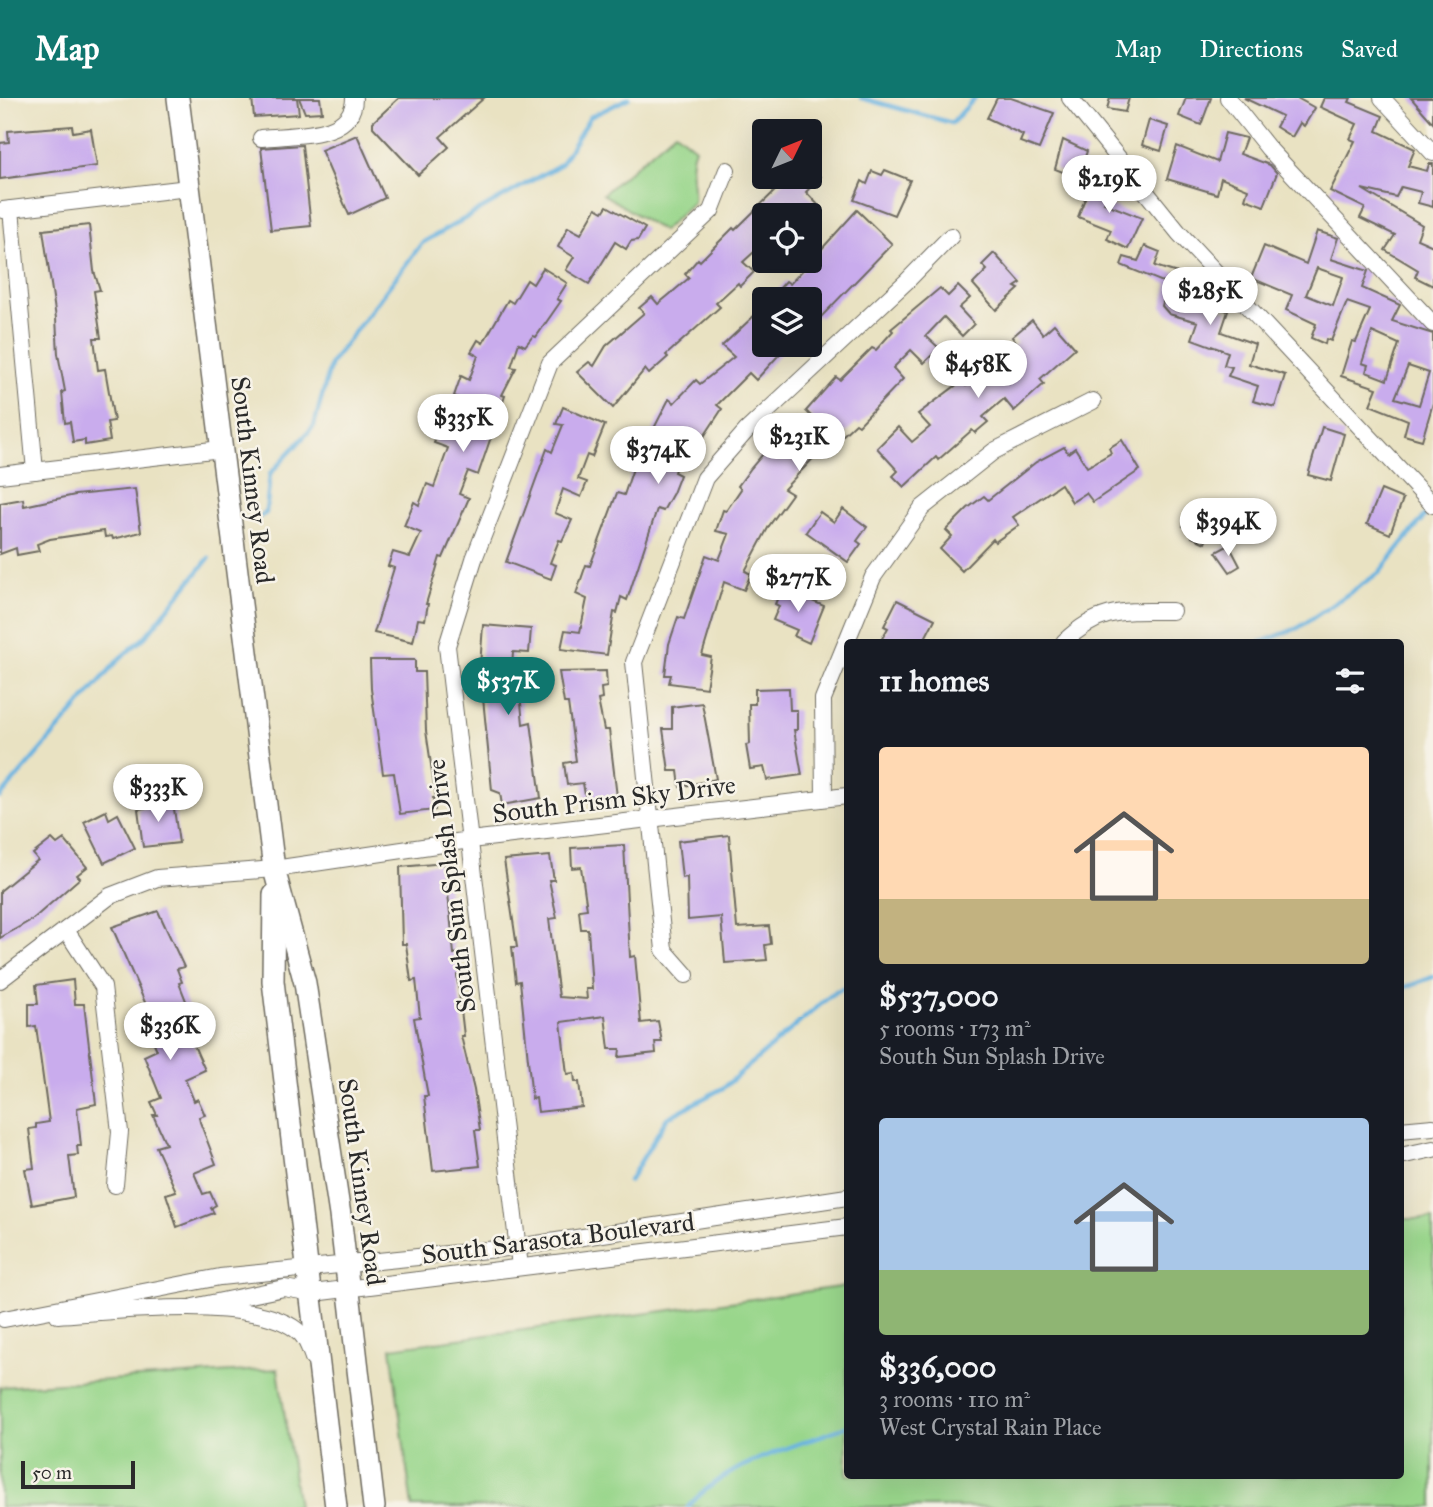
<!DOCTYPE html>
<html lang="en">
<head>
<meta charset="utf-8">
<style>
	:root { --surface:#171b24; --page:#242831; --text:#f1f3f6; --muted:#9ea1a6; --accent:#0f766e }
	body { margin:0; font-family:"IM FELL Great Primer",serif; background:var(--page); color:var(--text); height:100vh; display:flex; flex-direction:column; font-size:26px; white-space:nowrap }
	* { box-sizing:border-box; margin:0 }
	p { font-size:23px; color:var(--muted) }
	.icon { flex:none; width:38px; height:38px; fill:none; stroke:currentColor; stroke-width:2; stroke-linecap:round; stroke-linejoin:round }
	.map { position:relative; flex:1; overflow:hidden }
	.details { position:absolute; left:844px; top:541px; width:560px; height:840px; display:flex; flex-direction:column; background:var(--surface); border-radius:7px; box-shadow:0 7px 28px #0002 }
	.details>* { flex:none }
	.needle { width:46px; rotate:47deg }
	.fabs { position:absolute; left:752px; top:21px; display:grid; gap:14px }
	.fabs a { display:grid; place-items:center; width:70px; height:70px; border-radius:7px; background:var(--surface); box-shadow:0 7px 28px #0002; font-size:35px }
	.scale { position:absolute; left:21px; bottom:18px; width:114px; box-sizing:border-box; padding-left:7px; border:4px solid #2b2b2b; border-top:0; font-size:19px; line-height:24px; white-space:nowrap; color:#2b2b2b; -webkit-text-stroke:5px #f7f3e8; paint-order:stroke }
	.price { position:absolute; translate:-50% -60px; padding:0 16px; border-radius:24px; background:#fff; color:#222; font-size:23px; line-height:46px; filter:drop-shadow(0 2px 4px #0008) }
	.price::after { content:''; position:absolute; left:50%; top:42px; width:21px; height:16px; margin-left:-10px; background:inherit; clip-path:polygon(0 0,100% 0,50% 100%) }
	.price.current { background:var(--accent); color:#fff }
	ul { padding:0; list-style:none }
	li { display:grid; align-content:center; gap:14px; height:371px; padding:0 35px }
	li span { display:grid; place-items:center; height:217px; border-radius:7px; color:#555 }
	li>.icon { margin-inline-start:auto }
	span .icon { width:126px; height:126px; fill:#fffc; stroke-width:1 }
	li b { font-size:30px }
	h2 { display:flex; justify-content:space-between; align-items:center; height:84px; padding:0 35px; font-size:30px }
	header { display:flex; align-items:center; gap:42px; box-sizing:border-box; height:98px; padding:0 35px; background:var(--accent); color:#fff }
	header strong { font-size:33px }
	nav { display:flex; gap:38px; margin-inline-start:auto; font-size:24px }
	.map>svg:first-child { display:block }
</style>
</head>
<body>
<header>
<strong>Map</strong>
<nav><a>Map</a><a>Directions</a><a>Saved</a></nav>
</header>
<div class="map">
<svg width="1433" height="1409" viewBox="0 0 1433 1409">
	<rect width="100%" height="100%" fill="#f7f3e8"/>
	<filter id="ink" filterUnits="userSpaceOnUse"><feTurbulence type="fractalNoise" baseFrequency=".0143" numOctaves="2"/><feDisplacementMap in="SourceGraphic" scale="14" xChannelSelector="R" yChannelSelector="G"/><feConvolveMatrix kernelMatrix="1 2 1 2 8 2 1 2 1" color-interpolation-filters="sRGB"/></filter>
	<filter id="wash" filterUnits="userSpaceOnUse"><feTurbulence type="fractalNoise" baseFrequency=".00686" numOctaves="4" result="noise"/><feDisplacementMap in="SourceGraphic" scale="28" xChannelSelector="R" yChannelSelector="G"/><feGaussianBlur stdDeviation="1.57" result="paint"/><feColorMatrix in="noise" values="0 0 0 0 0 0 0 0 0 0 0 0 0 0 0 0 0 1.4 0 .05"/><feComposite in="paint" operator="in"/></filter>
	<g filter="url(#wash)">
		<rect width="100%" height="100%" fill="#e9e2c2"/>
		<g fill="#99d68b" stroke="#62805b" stroke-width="2">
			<path d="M675,34L695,50C687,69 695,84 693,104L663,133L603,96Z"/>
			<path d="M1400,1121H1433V1409H412L391,1250L847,1188V1377H1400Z"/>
			<path d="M278,1271L298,1409H0V1289Z"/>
		</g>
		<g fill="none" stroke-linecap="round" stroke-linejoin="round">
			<g stroke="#67b2e0" stroke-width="4.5">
				<path d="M861,0L952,25L975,0"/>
				<path d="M257,420L266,415L270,376L314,328L331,265L422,145L561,66L590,19L629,0"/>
				<path d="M1261,544L1298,530L1379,475L1432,409"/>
				<path d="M0,699L120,560L145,539L209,460"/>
				<path d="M1400,891L1433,879"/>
				<path d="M629,1083L667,1020L723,990L836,893L847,890"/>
				<path d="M688,1409C727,1364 791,1350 845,1329"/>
			</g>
		</g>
		<g id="blocks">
			<g fill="#c9aced" fill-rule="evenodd">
				<path d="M252,0H297L299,16L254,19Z"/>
				<path d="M299,0H320L322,14L305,15Z"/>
				<path d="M399,0H484L440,39L449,49L418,77L373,29V24Z"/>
				<path d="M997,0H1011L1054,15L1039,51L1020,44L1023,37L987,20Z"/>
				<path d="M1110,0H1129L1125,14L1107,11Z"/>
				<path d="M1186,0H1211L1201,27L1179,18Z"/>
				<path d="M1244,0H1297L1315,10L1304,28L1300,25L1292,39L1276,29L1282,18Z"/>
				<path d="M1324,0H1351L1349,4L1383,18L1377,33L1415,51L1408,68L1427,73L1429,66H1433V109L1418,105L1421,94L1401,89L1396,99L1362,91L1422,127L1417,141L1433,148V188L1415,179L1418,172L1385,152L1395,137L1360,120L1365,110L1330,93L1355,43L1350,41L1357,26L1320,9Z"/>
				<path d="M1411,0H1433V25Z"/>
				<path d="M1149,22L1168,28L1161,53L1142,47Z"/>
				<path d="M72,28L73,34L91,31L97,68L0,81V45L9,44L8,33Z"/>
				<path d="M1225,35L1246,40L1240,56L1270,67L1277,75L1264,108L1245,101L1248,91L1221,80L1217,96L1167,81L1177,48L1217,64Z"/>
				<path d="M357,37L385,100L349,117L321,52Z"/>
				<path d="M1063,42L1087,53L1078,80L1055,71Z"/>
				<path d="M302,47L311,128L271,132L261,50Z"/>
				<path d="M885,72L910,82L894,117L854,102L862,83L867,86L872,73L882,77Z"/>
				<path d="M789,79H820L806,94L820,109L811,117H765V144L743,164L754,174L740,188L738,185L716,205L720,209L666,257L668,259L649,276L645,271L613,310L577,274L589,264L594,268L606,248L644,215L639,210L652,199L658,206L669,197L689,180L685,176L698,161L700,163L733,130L735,132Z"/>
				<path d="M1093,79L1111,86L1104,105L1142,120L1128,151L1107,141L1111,132L1078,119Z"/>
				<path d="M607,108L645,130L638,142L631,143L626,151L615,144L589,186L566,172L574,159L558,149L568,129L581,136L596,110L603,114Z"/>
				<path d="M857,112L892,146L820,220L818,217L810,224V201H787L778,192L786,183L790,186Z"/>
				<path d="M89,127L94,173L100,192L94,193L101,240H94L98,272L105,271L114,323L107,324L110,343L85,347V342L73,344L70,324L65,325L62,294L65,293L58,256L56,220L43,132Z"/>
				<path d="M1317,133L1338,140L1331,161L1368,173L1362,190L1400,207L1392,223L1433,236V305L1422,342L1404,337L1408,322L1370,307L1377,290L1341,278L1352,243L1356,244L1370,212L1347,204L1331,243L1326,241L1325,246L1311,240L1316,226L1286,212L1292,197L1251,180L1264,148L1306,166ZM1317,170L1343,179L1333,208L1306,197ZM1372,234L1399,246L1387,282L1366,274L1368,267L1362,265ZM1408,268L1429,275L1419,307L1395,300Z"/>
				<path d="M1145,148L1160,154L1155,168L1190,179L1187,188L1195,190L1191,200L1228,213L1221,234L1255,246L1249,266L1285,277L1275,309L1253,303L1258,288L1228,278L1232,269L1224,267L1228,254L1192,241L1198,224L1169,216L1162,208L1168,186L1121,167L1124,159L1138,163Z"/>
				<path d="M994,155L1021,185L1015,189L1019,191L996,212L973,186L987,172L982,167Z"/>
				<path d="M543,170L567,185L557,201L561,203L536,239L533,238L525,248L519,245L511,269L516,270L502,297L505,298L478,377L468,373L459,396L469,400L443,460L440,459L426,506H428L425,522L418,521L413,544L374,535L394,470L388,468L393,454L410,459L421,435L404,428L414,404L419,407L427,386L434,389L448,350L434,345L443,321L461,328L471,306L454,298L461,278L469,282L478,258L471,254L478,242L483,245L508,202L513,205L527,182L533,186Z"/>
				<path d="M958,188L970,200L959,210L974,226L962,238L944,219L926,238L939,250L924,265L911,252L893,270L903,281L859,327L856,325L823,356L820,353L784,391L792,396L769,428L745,473L751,476L744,492L724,484L702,557L711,559L706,590L669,585L671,577H665L669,546L678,519L684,521L706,457L719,462L729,436L716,433L723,412L726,413L741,391L738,388L751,370L768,350L776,355L813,320L806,313L836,279L840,282L872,250L876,252L893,233L891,231L940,190L948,198Z"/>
				<path d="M756,216L765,225V247H788L756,282L749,275L717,307L722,311L701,343L692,340L687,348L684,347L674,374L680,377L673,395L663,413L657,411L627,502L621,499L617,515L614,514L607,557L561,551L565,532L580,534L587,501L576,496L586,467L590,468L617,395L624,397L642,344H647L669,301L674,305L696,282L700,286L734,259L722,248Z"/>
				<path d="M1032,222L1043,236L1054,226L1075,250L1040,281L1044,286L1014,313L1004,301L983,319L988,324L975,335L972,332L938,362L936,359L904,389L893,378L898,373L877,350L898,329L912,344L930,329L918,316L962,283L966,288L979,279L1017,245L1012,239Z"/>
				<path d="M563,309L605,327L592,359L587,357L578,381L587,384L581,399L563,391L555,415L572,422L562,443L559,442L550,465L556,467L551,481L506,464L547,351L552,354L563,327L556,326Z"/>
				<path d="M1322,329L1344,336L1331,383L1308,377Z"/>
				<path d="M1122,342L1140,372L1093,404L1086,395L1072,404L1061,386L1013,419L1019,427L995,444L993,441L962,473L940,451L952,438L946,432L968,410L984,398L988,402L1036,364L1064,349L1068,355L1075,350L1087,369L1111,355L1109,350Z"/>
				<path d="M135,391L141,434L113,441L112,438L105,439L104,433L50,441L37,446L39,453L17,457L16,450L0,456V405L23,401L24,408L75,397Z"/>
				<path d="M1381,392L1403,401L1390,436L1367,426Z"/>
				<path d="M843,411L867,429L857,443L861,446L848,464L806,434L820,414L834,424Z"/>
				<path d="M1188,415L1213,425L1205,445L1192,439L1195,433L1183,428Z"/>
				<path d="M1229,447L1240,468L1230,474L1216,454Z"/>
				<path d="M782,490L824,508L809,545L794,538L797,532L773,522L779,508L775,506Z"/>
				<path d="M897,502L935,521L923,544H880L888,530L884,528Z"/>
				<path d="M483,527L531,531L529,555L513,554L511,585L519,584L523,626L531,624L541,700L502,707L500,695L492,692L483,600H486L484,568H480Z"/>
				<path d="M370,562H415V574H424L426,633L436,700H433L435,712L400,716L394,675L383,676L371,591Z"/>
				<path d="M606,573L607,589L601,590L602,601L598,602L604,632H609L617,699L586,703L583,685L567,687L564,665L576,663L568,605H564L559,574Z"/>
				<path d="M789,590L790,612H797V632H794L802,677L767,682L764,669L750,671L746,647L750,646L749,606H755V591Z"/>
				<path d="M702,605L716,681L680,689L678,673H669L663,631H672V609Z"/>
				<path d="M165,700L166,706L173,704L179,745L143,749L138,711L150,709L149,702Z"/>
				<path d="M106,713L109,721L118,716L135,750L104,765L84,724Z"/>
				<path d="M729,737L737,830L769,828L771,846L765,847L767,862L725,865L721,819L688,822L687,779L682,780L678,743Z"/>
				<path d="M52,741L57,746L64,741L87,769L77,777L80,780L33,821L0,840V793L38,762L33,756Z"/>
				<path d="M624,747L630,859L635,858L641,925L658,923L662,944H655L656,955L619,959L620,951H609L605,918L561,924L567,976L574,975L575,984H579L582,1009L538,1014L536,1000L532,1001L520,883L516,884L512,849H517L504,762L550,758L554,782H549L557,820L549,821L559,899L587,901L586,891H592L588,831H581L579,812L587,811L581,769L572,770L571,750Z"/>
				<path d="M445,765L454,856L459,855L461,877H457L464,938H461L474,992L480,1032H475L480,1068L433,1073L424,998H428L414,920L420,919L416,882L411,883L406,846H402L400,769Z"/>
				<path d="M158,813L184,869L177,871L182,884L179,885L192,918L187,920L191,930L187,932L205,972L185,981L194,1003L198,1001L205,1017L199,1019L200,1024L216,1066L194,1075L203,1096L210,1094L216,1107L211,1110L214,1115L177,1129L166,1096L176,1093L156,1049L166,1046L153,1017H157L151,1004L161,1000L144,958L157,952L140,912L147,909L112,829Z"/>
				<path d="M73,882L75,906H84L96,1006L77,1010L81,1048H77L78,1057L69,1058L74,1099L32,1107L25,1071L34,1070L29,1031L36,1030V1026L49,1024L36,928L29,929V906H38L36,887Z"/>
			</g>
		</g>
	</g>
	<g filter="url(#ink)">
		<use href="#blocks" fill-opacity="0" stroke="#6e6b60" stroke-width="2"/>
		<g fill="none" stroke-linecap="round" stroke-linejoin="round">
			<g stroke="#6e6b60" stroke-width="18">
				<g id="minor">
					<path d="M1070,0L1179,135L1433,407"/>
					<path d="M1228,0L1268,50L1433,226"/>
					<path d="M1382,0L1433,55"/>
					<path d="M261,40C291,36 354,42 354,0"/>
					<path d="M11,111L35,373"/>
					<path d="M3,112L188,90"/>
					<path d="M0,377L221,351"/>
					<path d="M1064,544C1100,509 1125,513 1172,513"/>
					<path d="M824,700L823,601L873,479L922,410L994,353L1093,303"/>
					<path d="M66,832L103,889L120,1034L115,1087"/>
					<path d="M686,877L664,852L634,564L705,380L747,332L907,183L951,138"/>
					<path d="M0,882L110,798L157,780L274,771L470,742L847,698"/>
					<path d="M1400,1032L1433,1029"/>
					<path d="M1400,1058L1433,1051"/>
					<path d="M520,1169L447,548L474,461L550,265L711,113L727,72"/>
					<path d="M193,1209L284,1190L313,1195L847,1129"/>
					<path d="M58,1217C114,1214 261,1195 301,1236C307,1242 310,1252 313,1260"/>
					<path d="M4,1221L220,1179L517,1149L847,1099"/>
				</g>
			</g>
			<g stroke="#6e6b60" stroke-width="24">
				<g id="major">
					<path d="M178,0L274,771L305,885L340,1117L374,1409"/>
					<path d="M274,797L273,883L336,1409"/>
				</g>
			</g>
			<use href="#minor" stroke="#fff" stroke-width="16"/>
			<use href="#major" stroke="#fff" stroke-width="21"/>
		</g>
	</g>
	<g text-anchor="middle" stroke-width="5" stroke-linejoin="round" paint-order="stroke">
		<g font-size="26" fill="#2b2b2b" stroke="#f7f3e8">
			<text transform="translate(253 382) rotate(83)" y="9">South Kinney Road</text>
			<text transform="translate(614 701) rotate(-7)" y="9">South Prism Sky Drive</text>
			<text transform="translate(451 788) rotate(-97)" y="9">South Sun Splash Drive</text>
			<text transform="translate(362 1084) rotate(82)" y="9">South Kinney Road</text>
			<text transform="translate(558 1140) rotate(-7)" y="9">South Sarasota Boulevard</text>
		</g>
	</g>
</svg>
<div class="fabs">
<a><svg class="needle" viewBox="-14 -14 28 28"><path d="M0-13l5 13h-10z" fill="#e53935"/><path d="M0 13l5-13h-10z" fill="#9ea1a6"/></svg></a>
<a><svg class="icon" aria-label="locate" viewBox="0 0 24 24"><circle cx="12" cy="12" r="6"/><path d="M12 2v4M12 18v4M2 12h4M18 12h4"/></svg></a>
<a><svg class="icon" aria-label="layers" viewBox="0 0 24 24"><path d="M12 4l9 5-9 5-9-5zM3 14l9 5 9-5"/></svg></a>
</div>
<div class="scale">50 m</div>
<b class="price" style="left:1109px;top:117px">$219K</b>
<b class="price" style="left:1210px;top:229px">$285K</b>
<b class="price" style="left:978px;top:302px">$458K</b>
<b class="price" style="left:463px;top:356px">$335K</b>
<b class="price" style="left:799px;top:375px">$231K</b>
<b class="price" style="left:658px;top:388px">$374K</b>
<b class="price" style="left:1228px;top:460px">$394K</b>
<b class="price" style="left:798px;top:516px">$277K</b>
<b class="price current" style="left:508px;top:619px">$537K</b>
<b class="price" style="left:158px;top:726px">$333K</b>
<b class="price" style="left:170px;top:964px">$336K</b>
<section class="details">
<h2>11 homes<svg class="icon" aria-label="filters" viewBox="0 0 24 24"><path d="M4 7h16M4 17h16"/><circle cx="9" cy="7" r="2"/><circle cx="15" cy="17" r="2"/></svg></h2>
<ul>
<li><span style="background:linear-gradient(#ffd9b3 70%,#c2b280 0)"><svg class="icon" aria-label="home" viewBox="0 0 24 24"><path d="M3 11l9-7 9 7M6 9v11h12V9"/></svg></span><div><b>$537,000</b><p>5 rooms · 173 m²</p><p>South Sun Splash Drive</p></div></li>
<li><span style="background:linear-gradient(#a9c7e8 70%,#8fb573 0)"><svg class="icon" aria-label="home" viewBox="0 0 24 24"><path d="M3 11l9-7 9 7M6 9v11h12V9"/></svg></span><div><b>$336,000</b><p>3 rooms · 110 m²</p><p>West Crystal Rain Place</p></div></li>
</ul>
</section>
</div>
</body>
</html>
